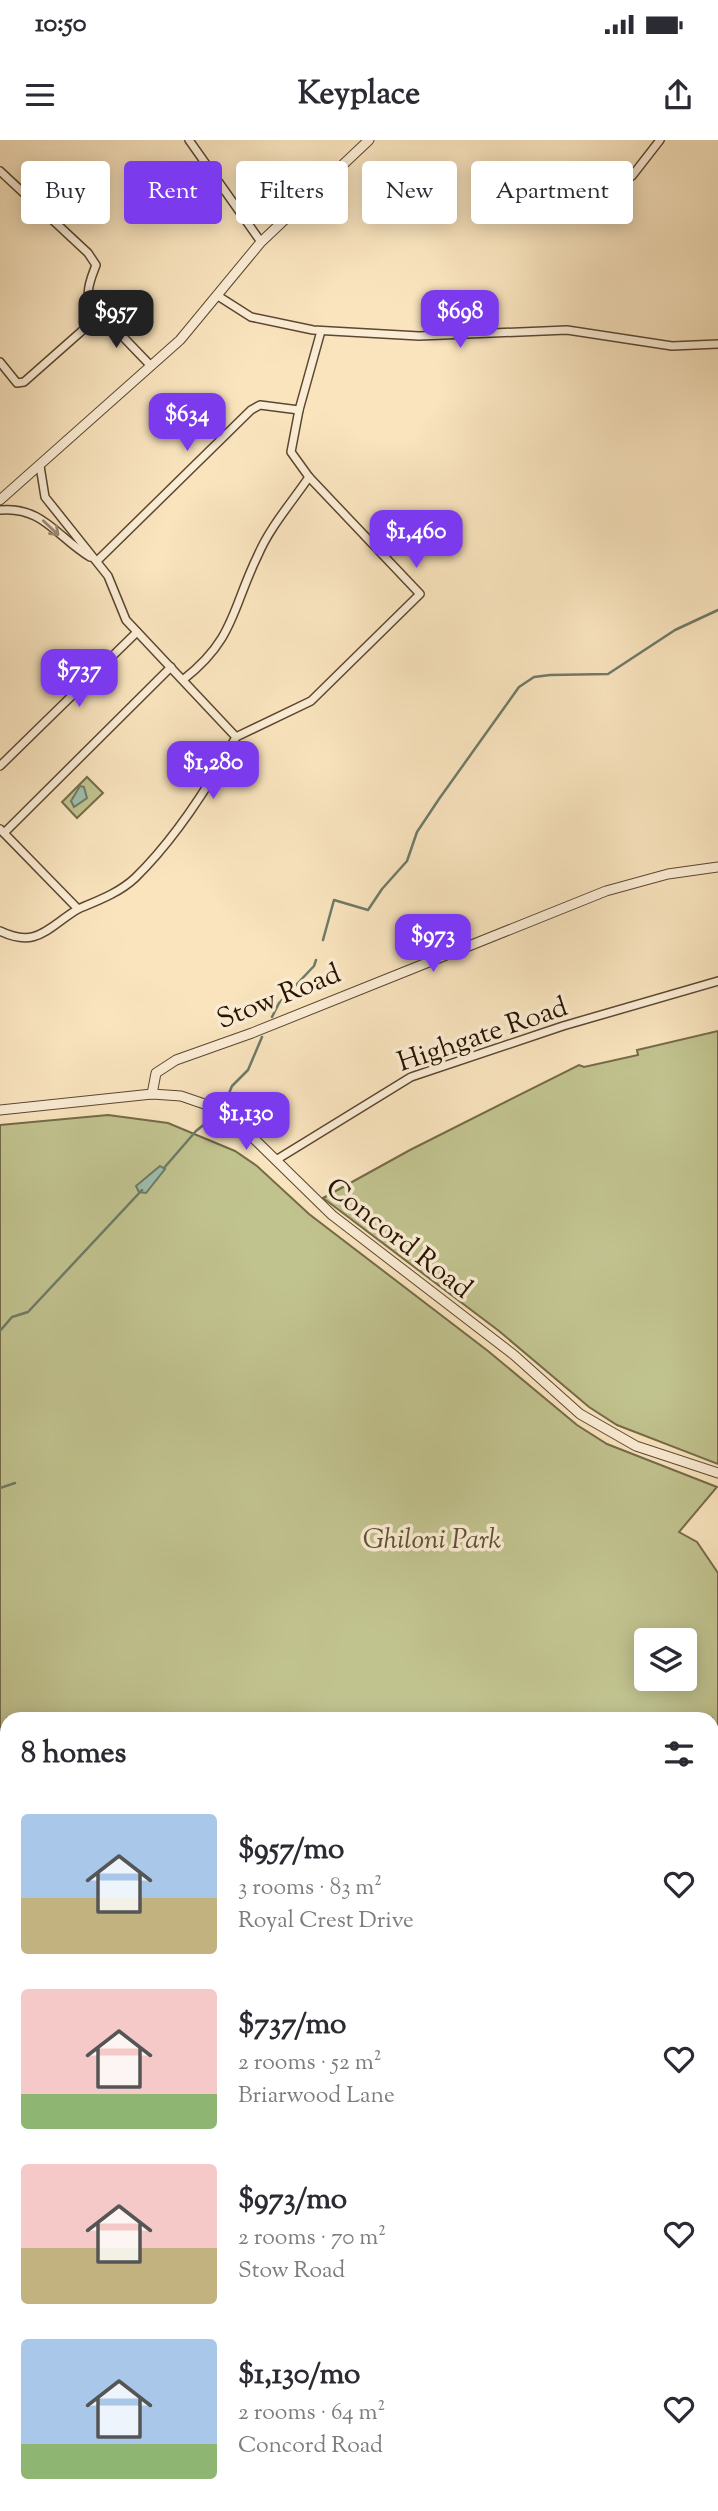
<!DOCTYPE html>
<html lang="en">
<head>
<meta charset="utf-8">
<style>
	:root { --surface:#fff; --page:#f2f2f3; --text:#2b2b33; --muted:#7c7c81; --accent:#7c3aed }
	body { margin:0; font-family:"Sorts Mill Goudy",serif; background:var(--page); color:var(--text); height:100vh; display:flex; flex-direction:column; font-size:26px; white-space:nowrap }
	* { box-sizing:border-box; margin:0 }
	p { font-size:23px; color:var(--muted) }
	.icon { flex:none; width:38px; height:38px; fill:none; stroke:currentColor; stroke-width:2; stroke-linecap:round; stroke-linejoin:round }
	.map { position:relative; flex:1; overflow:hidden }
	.sheet { position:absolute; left:0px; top:1572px; width:719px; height:800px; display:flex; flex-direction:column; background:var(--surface); border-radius:21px 21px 0 0; box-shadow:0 4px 18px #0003 }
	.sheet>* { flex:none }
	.hud { position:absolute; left:21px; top:21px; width:677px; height:63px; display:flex; gap:14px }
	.fabs { position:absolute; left:634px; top:1488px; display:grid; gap:14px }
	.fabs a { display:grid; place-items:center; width:63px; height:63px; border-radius:7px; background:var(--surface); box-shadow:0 4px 18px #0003; font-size:35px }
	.price { position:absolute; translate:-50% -60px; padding:0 16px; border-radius:14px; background:var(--accent); color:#fff; font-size:23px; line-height:46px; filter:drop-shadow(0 2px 4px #0008) }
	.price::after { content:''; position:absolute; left:50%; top:42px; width:21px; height:16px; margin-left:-10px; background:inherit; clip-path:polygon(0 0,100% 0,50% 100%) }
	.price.on { background:#222; color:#fff }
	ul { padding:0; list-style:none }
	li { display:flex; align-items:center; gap:21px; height:175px; padding:0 21px }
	li span { display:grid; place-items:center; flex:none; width:196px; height:140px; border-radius:7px; color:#555 }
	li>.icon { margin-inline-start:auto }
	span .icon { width:84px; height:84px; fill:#fffc; stroke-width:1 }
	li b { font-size:30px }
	h2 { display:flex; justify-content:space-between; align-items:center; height:84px; padding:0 21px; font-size:30px }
	.chip { padding:0 24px; border-radius:7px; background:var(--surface); box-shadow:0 4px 18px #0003; font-size:24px; line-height:63px }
	.chip.on { background:var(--accent); color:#fff }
	.status { display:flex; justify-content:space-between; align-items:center; height:49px; padding:0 35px; background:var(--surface); direction:ltr }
	.status svg { height:19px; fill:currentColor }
	header { display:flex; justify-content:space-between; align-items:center; height:91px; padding:0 21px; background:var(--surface); font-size:32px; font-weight:800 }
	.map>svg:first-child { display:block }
</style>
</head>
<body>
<div class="status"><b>10:50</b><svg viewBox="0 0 49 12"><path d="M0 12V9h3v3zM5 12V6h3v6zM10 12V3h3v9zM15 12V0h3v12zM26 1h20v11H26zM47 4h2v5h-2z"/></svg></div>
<header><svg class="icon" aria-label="menu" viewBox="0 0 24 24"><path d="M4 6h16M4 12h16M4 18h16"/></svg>Keyplace<svg class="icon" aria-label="share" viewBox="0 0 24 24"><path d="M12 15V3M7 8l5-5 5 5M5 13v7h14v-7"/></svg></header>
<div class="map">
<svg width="718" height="2371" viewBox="0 0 718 2371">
	<rect width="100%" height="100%" fill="#f9e4be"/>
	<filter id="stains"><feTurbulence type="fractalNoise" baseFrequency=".00286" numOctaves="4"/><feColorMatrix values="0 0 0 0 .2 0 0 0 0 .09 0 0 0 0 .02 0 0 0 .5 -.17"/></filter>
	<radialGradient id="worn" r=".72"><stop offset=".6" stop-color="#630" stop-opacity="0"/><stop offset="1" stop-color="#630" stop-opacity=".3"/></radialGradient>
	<g fill="#c1c38f" stroke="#746b48" stroke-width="2" fill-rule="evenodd">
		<path d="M87,637L103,653L77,678L62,662Z"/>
		<path d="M718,891V1324L617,1285L589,1267L499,1191L323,1058L410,1010L579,925L584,927L638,915L637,910Z"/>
		<path d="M108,975L168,983L235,1011L257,1026L309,1074L488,1211L577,1285L607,1304L717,1347L679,1392L697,1402L718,1433V2249L712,2244V1578H7V1943L0,1937V985ZM646,1500H684V1538H646Z"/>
		<path d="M7,1956V2108L0,2102V1965Z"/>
	</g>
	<g fill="#9ebfae" stroke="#6e7a68" stroke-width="2">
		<path d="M80,646L84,647L87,658L74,667L71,661Z"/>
		<path d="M160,1026L165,1029L146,1053L139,1052L136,1046Z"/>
	</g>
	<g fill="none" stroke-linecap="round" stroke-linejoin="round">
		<g stroke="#6e7a68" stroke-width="2.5">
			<path d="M323,800L334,760L368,770L382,749L407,721L417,692L439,659L519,547L534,537L550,535L608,534L675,490L718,470"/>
			<path d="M272,877L279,863L314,826L316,820"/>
			<path d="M227,958L232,946L248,930L262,897"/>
			<path d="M164,1028L196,991L212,978"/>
			<path d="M0,1191L12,1177L28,1172L142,1050"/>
			<path d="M0,1348L15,1343"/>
			<path d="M712,2229L718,2226"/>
			<path d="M369,2364L373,2371"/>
			<path d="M334,2371L355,2364"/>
			<path d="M499,2371L503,2364"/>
			<path d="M632,2371L638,2364"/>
		</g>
		<g stroke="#5c4730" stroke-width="10">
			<g id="minor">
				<path d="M189,0L261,102"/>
				<path d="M0,31L88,113L96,125C88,146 82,157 101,174L24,242L17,243L0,222"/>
				<path d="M618,44L632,36L660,0"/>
				<path d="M218,156L251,177L313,190L419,196L567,190L672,206L718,204"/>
				<path d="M101,174L151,226"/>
				<path d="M0,370C42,366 57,397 90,417"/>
				<path d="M97,421L251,270L260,265L299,270"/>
				<path d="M184,539C235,499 232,468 258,415C270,387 292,362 309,337"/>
				<path d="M236,597L311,561L420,454L309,337L291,312L299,270L321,191"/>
				<path d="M0,626L137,492"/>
				<path d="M0,689L78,769C97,761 119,753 135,738C175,699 209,646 236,597L126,480L108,436L45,357L40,326"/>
				<path d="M4,693L171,527"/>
				<path d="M0,791C37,809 48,787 78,769"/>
				<path d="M276,1020L411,937L563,886L718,841"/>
				<path d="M72,2371L94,2364"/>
			</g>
		</g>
		<g stroke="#5c4730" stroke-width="11">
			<g id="tertiary">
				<path d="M0,360L180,200L261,102L369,0"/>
				<path d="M152,954L156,933L176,920L252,893L606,751L668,734L718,727"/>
				<path d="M0,970L152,954L181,956L216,968L243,988L332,1075L514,1215L580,1274L636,1306L718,1333"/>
			</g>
		</g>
		<g stroke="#271300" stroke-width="15">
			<g id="primary">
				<path d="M0,2118L7,2123"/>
				<path d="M183,2364L185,2371"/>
			</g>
		</g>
		<use href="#minor" stroke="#fbedd5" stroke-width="7"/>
		<use href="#tertiary" stroke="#fbedd5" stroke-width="9"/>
		<use href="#primary" stroke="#f9e4be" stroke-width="12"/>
	</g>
	<defs><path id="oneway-shaft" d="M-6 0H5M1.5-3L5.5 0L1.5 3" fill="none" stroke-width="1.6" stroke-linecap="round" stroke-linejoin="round" transform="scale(1.75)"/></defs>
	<use stroke="#9c8b75" href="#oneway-shaft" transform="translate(51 388) rotate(43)"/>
	<g text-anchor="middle" stroke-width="7" stroke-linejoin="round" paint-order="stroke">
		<g font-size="28" fill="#271300" stroke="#fbedd5">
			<text transform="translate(278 855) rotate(-22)" y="10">Stow Road</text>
			<text transform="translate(482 893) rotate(-19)" y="10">Highgate Road</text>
			<text transform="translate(400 1097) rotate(38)" y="10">Concord Road</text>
		</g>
		<g font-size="28" font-style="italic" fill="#5d5132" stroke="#fbedd5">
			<text x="432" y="1408">Ghiloni Park</text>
		</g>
	</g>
	<rect width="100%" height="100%" filter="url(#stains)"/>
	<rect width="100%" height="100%" fill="url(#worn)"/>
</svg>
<div class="fabs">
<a><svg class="icon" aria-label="layers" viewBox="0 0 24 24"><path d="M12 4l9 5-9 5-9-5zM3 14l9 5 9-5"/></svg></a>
</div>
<b class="price on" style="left:116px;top:210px">$957</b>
<b class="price" style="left:460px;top:210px">$698</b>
<b class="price" style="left:187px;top:313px">$634</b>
<b class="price" style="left:416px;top:430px">$1,460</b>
<b class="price" style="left:79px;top:569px">$737</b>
<b class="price" style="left:213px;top:661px">$1,280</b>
<b class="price" style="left:433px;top:834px">$973</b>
<b class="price" style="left:246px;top:1012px">$1,130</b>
<div class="hud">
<a class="chip">Buy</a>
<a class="chip on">Rent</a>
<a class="chip">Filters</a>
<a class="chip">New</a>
<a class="chip">Apartment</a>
</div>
<section class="sheet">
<h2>8 homes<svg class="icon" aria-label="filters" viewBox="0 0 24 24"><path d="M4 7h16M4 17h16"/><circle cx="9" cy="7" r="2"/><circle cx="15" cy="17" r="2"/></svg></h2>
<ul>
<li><span style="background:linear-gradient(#a9c7e8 60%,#c2b280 0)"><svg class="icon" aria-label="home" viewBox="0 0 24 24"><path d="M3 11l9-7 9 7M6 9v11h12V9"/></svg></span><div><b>$957/mo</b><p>3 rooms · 83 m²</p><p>Royal Crest Drive</p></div><svg class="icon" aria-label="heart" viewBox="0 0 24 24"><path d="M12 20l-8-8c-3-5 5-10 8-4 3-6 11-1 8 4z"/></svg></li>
<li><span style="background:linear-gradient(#f6c9c9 75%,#8fb573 0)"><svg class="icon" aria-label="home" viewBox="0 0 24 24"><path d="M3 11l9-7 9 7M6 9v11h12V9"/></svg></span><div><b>$737/mo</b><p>2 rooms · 52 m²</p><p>Briarwood Lane</p></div><svg class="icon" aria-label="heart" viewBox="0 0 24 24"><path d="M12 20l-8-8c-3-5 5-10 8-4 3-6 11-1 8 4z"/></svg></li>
<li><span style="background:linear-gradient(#f6c9c9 60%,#c2b280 0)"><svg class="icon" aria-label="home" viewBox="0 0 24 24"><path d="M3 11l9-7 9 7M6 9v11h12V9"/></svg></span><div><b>$973/mo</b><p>2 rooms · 70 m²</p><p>Stow Road</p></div><svg class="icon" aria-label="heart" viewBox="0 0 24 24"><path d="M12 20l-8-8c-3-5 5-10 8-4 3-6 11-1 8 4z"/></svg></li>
<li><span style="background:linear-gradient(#a9c7e8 75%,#8fb573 0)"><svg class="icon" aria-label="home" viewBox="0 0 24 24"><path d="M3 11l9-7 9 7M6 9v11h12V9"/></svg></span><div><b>$1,130/mo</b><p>2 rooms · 64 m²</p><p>Concord Road</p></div><svg class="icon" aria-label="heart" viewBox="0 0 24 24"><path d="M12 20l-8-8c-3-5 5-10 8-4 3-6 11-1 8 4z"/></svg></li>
</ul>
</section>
</div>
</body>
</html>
